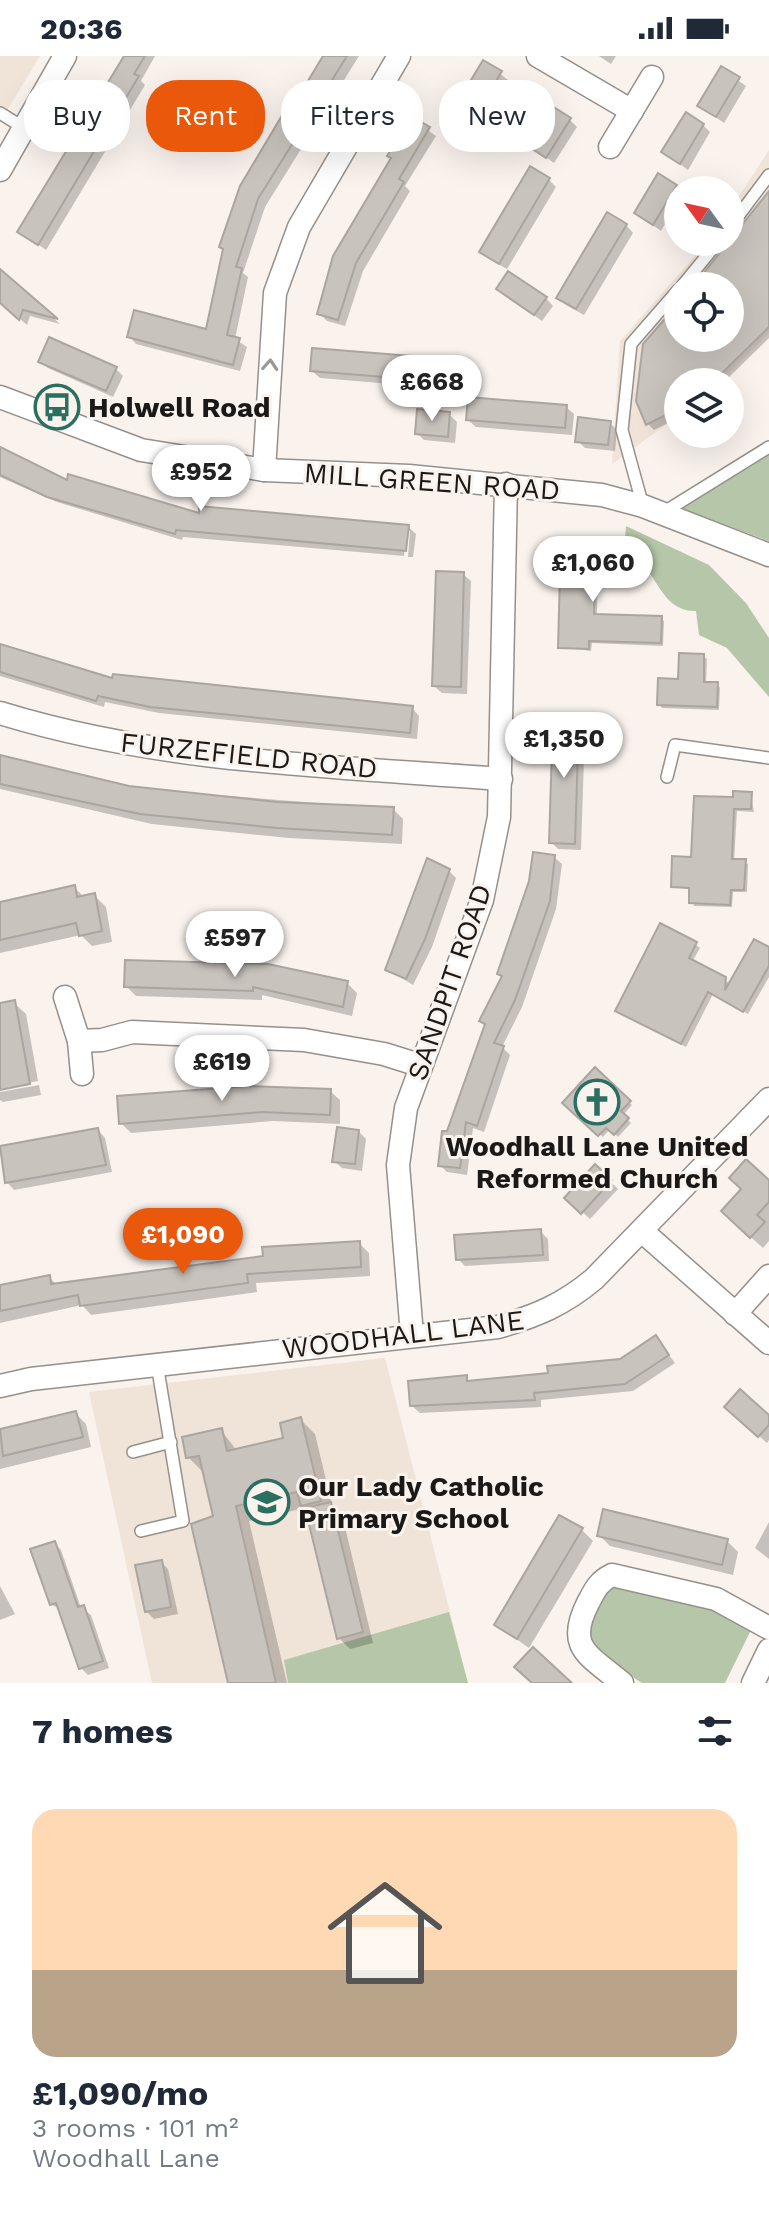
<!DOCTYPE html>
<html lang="en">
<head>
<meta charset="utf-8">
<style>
	:root { --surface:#fff; --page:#f2f2f3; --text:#1f2937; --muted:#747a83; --accent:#ea580c }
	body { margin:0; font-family:"Work Sans",sans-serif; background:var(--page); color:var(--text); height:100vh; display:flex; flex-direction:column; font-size:30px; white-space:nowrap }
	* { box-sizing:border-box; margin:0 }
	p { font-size:26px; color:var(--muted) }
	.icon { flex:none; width:44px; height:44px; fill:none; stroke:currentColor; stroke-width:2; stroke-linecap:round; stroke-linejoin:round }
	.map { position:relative; height:1627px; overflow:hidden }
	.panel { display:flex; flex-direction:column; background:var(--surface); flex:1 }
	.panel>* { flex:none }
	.guide { position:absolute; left:24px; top:24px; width:722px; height:72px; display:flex; gap:16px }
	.needle { width:52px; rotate:303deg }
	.fabs { position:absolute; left:664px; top:120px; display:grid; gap:16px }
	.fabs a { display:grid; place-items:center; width:80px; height:80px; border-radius:50%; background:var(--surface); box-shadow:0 8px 32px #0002; font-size:40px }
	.price { position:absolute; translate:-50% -68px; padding:0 18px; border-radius:28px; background:#fff; color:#222; font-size:26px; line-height:52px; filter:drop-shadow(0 2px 4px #0008) }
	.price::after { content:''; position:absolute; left:50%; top:48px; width:24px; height:18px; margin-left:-12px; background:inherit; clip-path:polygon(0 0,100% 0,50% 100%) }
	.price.active { background:var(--accent); color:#fff }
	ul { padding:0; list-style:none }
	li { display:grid; align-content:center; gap:16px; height:424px; padding:0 32px }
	li span { display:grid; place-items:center; height:248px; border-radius:24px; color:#555 }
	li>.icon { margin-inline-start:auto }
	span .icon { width:144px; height:144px; fill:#fffc; stroke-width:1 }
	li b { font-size:34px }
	h2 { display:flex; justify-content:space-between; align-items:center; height:96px; padding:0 32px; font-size:34px }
	.tag { padding:0 28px; border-radius:32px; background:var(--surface); box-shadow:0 8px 32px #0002; font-size:28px; line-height:72px }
	.tag.active { background:var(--accent); color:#fff }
	.status { display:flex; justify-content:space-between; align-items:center; height:56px; padding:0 40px; background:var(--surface); direction:ltr }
	.status svg { height:22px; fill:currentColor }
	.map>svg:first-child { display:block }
</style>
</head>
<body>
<div class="status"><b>20:36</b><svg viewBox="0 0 49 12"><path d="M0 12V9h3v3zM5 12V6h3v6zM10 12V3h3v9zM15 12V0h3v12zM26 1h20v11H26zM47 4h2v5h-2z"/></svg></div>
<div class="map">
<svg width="769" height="1627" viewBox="0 0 769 1627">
	<rect width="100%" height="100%" fill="#f9f2ed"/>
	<g fill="#f0e4d9" fill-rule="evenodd">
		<path d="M0,0H40L0,66Z"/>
		<path d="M769,94V277L720,326H678V360L612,408L620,285L707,186H730V154ZM678,230H730V282H678Z"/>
		<path d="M385,1302L468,1627H152L89,1336Z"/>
	</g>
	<g fill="#b6c7a9">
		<path d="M769,398V485L681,453Z"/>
		<path d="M626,470L709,509L746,547L769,582V641L727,592L699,579L696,555C657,556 656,504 624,495Z"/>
		<path d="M607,1528L733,1557L751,1574L725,1627H642L578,1586Z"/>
		<path d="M449,1556L468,1627H288L284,1604Z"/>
	</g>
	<g fill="#0003">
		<path d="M126,0H155L141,25L145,29L46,194L20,176Z"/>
		<path d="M326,0H359L265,151L243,217L248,221L235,283L247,291L240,315L136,288L129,280L207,276L225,194L292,56Z"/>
		<path d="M599,0H616L611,8Z"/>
		<path d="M484,6L508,24L486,61L462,44Z"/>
		<path d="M722,13L746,30L724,67L700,50Z"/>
		<path d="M412,63L436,80L405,130L410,135L363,215L345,270L327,265L319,257Z"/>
		<path d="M569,63L577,71L554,107L530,90Z"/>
		<path d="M703,69L710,76L688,114L664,96Z"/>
		<path d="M549,124L556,131L507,213L489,203L482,196Z"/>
		<path d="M676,130L679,134L678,146L661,175L636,157Z"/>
		<path d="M769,136V282L724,326H678V362L654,374L648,368L678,251V282H730V230H708Z"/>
		<path d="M626,169L633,177L584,259L566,249L558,241Z"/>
		<path d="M0,215L60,268L30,260L27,269L0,246Z"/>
		<path d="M498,233L546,242L553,250L542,265Z"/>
		<path d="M410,302L418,310L416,330L320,322L312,315Z"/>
		<path d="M40,305L116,313L123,320L113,341L48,312Z"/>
		<path d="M566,351L574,358L572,379L476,371L468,364Z"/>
		<path d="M449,358L457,366L455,387L424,384L417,377Z"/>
		<path d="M610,367L617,374L615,395L585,392L578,385Z"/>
		<path d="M0,394L68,426L200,460L408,471L416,478L413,501H408L410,475H406L404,500L183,481L182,484L57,446L0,421Z"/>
		<path d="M595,484L598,487L597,560L661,562L664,565L663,590L592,587L591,595L560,591Z"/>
		<path d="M463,518L471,525L467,638L442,637L434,630Z"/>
		<path d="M0,591L113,625L412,652L419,660L417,683L159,657L105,646L104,651L0,620Z"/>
		<path d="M703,600L707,603L706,628L720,631L719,654L662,652L659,648Z"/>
		<path d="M578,664L585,671L581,794L558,793L551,786Z"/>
		<path d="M0,701L129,732L393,753L403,763L402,788L289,782L152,768L0,733Z"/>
		<path d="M751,738L754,756L737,755L734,805L748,808L747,836H733L732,851L694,850L691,834L673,830L735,744Z"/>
		<path d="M554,801L562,808L556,853L522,951L502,991L510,999L484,1076L473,1072L467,1119L447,1116L440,1109L503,921L499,918Z"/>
		<path d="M449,815L456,822L432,891L413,929L387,913Z"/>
		<path d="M74,831L84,841L94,839L106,851L112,886L92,890L81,879L0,897V848Z"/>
		<path d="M695,888L700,892L692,906L731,928L769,893V921L748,958L713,938L686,991L622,958Z"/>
		<path d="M347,927L357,937L352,960L262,939V944L136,940L126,930Z"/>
		<path d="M14,947L26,958L38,1025L0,1032V949Z"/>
		<path d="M595,1014L632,1049L623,1059L631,1067L618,1081L610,1073L603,1081L565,1047Z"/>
		<path d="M39,1029L41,1039L3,1046L0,1044V1036Z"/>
		<path d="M330,1035L340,1044V1068L273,1065L131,1077L121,1067Z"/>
		<path d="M98,1074L105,1082L112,1116L14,1134L7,1126L0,1092Z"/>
		<path d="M358,1075L366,1083L362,1115L342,1112L334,1105Z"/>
		<path d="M595,1110L618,1133L590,1163L566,1141Z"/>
		<path d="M769,1127V1185L763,1192L734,1166Z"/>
		<path d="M540,1175L548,1183L549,1205L465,1210L458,1203Z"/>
		<path d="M359,1187L369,1197L370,1220L256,1227L257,1236L91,1259L82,1249L0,1267V1231L49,1221L57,1229Z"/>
		<path d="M656,1282L675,1307L633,1335L541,1344V1351L420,1357L412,1350L466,1322L471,1327L550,1319L620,1305Z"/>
		<path d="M76,1358L86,1368L91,1391L0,1413V1375Z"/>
		<path d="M734,1358L769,1361V1384L767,1387Z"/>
		<path d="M301,1364L315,1378L332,1449L342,1459L373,1587L350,1593L339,1582L305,1452L249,1465L287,1627H230L215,1462L203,1416L188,1401L221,1374L237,1395L286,1383Z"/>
		<path d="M769,1466V1503L755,1492Z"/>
		<path d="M582,1474L593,1485L529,1592L497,1569Z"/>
		<path d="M599,1479L727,1485L738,1496L733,1519L610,1490Z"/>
		<path d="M54,1487L61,1494L81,1552L91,1559L109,1612L88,1619L81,1612L61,1554L51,1548Z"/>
		<path d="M161,1506L168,1513L178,1558L154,1563L147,1556Z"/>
		<path d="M0,1530L15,1558L0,1564Z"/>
	</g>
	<g fill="#c9c3bd" stroke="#aba5a0" stroke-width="2">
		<path d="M124,0H145L134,18L139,20L38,189L17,176Z"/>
		<path d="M323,0H347L258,143L236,211L242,212L227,279L240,282L233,309L127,281L134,254L206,273L223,193L219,191L240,130L287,51L291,53Z"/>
		<path d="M483,4L502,15L478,55L459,44Z"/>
		<path d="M721,10L740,21L716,61L697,50Z"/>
		<path d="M552,50L571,62L546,102L528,90Z"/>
		<path d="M686,56L704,68L680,108L661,96Z"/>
		<path d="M411,60L430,71L399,123L404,126L356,207L338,264L317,258L333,200L391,102L387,100Z"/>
		<path d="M530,110L550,122L499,208L479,196Z"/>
		<path d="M658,117L677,129L653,169L634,157Z"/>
		<path d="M769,135V271L713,326H678V353L646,369L636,345L643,288L678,248V282H730V230H697L706,222L702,219Z"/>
		<path d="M607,156L627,168L576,253L556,242Z"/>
		<path d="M0,213L58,263L23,254L19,264L0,247Z"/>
		<path d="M508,215L547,241L534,259L496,233Z"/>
		<path d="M49,281L117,311L106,335L38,306Z"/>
		<path d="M312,292L411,300L410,323L310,315Z"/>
		<path d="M468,341L567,349L565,372L466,364Z"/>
		<path d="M417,353L450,356L448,381L415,378Z"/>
		<path d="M578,361L611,365L608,389L575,386Z"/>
		<path d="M0,391L67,424L68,418L199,457V450L409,469L406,495L176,474L175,478L47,441L0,419Z"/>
		<path d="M561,481L596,482L594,558L662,560L661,587L589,585V593L558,592Z"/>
		<path d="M436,515L464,516L461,631L432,630Z"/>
		<path d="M0,588L112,622L113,618L413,650L410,677L150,651L98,640L96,645L0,616Z"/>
		<path d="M679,597L704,598V626H718L717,651L657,649L658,622L678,623Z"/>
		<path d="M553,661L579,662L575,788L549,787Z"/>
		<path d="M0,699L129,730L277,746L394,751L392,779L277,772L140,758L0,728Z"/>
		<path d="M733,735L752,736L751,753H734L732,803H746L744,834H731L730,849L689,847V832L671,831L672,800L691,801L694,740L733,741Z"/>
		<path d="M533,796L555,799L550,845L515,944L494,987L504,990L477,1070L466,1066L460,1112L438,1110L442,1075H447L485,968L479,965L502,920L497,918L529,825Z"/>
		<path d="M427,802L450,813L425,883L406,923L385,914Z"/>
		<path d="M75,829L77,841L95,837L102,875L79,880L76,867L0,884V846Z"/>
		<path d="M660,867L697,886L689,902L726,921L725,934L754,883L769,891V910L743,956L708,936L681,988L615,955Z"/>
		<path d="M125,904L268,908L348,925L343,951L253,931V935L124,931Z"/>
		<path d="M15,944L30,1028L0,1034V947Z"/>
		<path d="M595,1011L631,1045L621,1055L629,1062L614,1079L606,1072L598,1080L562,1047Z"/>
		<path d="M248,1030L331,1033L330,1059L262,1056L119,1068L117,1040Z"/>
		<path d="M337,1071L359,1074L355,1108L332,1106Z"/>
		<path d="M98,1072L106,1109L5,1127L0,1090Z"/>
		<path d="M746,1103L769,1124V1146L757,1159L765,1166L750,1182L721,1155L741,1133L729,1122Z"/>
		<path d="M595,1108L612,1124L581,1158L564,1142Z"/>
		<path d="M541,1173L543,1199L456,1204L454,1179Z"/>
		<path d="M360,1185L361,1211L247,1218L248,1227L80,1250L78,1239L0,1255V1229L50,1219L51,1228L263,1200L262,1191Z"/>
		<path d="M656,1279L669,1299L625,1328L534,1337L535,1344L410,1350L408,1325L467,1319V1325L548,1317L547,1310L620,1303Z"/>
		<path d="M740,1333L769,1359V1369L758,1381L724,1351Z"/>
		<path d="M76,1355L83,1381L3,1400L0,1373Z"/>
		<path d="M301,1361L321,1445L301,1450L297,1436L236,1450L276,1627H228L191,1468L213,1460L199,1400L186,1402L182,1381L222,1372L227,1395L283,1382L280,1367Z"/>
		<path d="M331,1446L363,1576L337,1583L305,1452Z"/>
		<path d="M603,1453L728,1483L722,1509L597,1480Z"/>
		<path d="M559,1459L583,1472L517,1583L494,1569Z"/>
		<path d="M55,1485L78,1551L84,1549L103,1605L79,1613L56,1547L50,1549L30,1493Z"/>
		<path d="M162,1504L171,1551L145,1556L135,1509Z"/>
		<path d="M533,1591L572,1627H532L514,1611Z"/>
	</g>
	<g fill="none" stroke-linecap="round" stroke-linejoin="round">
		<g stroke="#96908b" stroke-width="14">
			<g id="lane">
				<path d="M0,57L24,72"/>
				<path d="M730,171L769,119"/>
				<path d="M682,230L718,186"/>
				<path d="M643,450L622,374L631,288L678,234"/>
				<path d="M661,458L769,391"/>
				<path d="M667,721L675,689L769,702"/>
				<path d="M133,1396L171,1386"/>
				<path d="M141,1475L183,1465L157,1308"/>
			</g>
		</g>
		<g stroke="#96908b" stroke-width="25">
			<g id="street">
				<path d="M538,0L632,55"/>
				<path d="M610,91L652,21"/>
				<path d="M0,114L65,0"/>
				<path d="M0,341L141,394L264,414L409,420L602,439L643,450L769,499"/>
				<path d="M264,414L275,237L299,171L399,0"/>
				<path d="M0,657C162,707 333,710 501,723"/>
				<path d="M65,941L79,985L82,1018"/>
				<path d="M79,985L102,984L132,976L304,984L384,998L419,1009"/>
				<path d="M643,1176L769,1287"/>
				<path d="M735,1258L769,1220"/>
				<path d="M412,1279L398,1109L406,1052L482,844L499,761L506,428"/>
				<path d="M0,1330L31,1323L498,1271C536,1260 563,1249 594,1223L769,1043"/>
				<path d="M622,1627C589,1599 565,1592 588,1547C595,1534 598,1526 612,1519L716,1543L769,1572"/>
				<path d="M753,1627L769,1594"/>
			</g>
		</g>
		<use href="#lane" stroke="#fff" stroke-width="11"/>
		<use href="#street" stroke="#fff" stroke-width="22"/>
	</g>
	<defs><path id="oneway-chevron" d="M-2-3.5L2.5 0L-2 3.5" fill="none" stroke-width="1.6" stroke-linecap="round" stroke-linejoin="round" transform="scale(2)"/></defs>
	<use stroke="#989897" href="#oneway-chevron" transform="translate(270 309) rotate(-86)"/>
	<defs>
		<g id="bus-ring" transform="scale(2.3)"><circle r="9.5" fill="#f9f2ed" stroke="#2b6f61" stroke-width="1.5"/><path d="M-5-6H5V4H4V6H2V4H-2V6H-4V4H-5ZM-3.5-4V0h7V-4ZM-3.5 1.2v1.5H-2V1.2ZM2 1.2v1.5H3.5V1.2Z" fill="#2b6f61"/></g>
		<g id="church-ring" transform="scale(2.3)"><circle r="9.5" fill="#f9f2ed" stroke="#2b6f61" stroke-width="1.5"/><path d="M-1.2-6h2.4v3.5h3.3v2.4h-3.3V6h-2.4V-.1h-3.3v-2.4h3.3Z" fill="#2b6f61"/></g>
		<g id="school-ring" transform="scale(2.3)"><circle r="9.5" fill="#f9f2ed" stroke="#2b6f61" stroke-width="1.5"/><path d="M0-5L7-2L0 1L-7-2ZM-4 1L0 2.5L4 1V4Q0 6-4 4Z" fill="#2b6f61"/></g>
	</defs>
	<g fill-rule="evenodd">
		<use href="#bus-ring" x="57" y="351"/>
		<use href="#church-ring" x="597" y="1046"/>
		<use href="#school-ring" x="267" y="1446"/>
	</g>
	<g text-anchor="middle" stroke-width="6" stroke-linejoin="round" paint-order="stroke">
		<g font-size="28" font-weight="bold" fill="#1b1917" stroke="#f9f2ed" text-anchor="start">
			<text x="88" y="361">Holwell Road</text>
			<text x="597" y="1100" text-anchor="middle">Woodhall Lane United<tspan x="597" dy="32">Reformed Church</tspan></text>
			<text x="298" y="1440">Our Lady Catholic<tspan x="298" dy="32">Primary School</tspan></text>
		</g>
		<g font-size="28" fill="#1b1917" stroke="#f9f2ed">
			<text transform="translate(432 425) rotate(4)" y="10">MILL GREEN ROAD</text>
			<text transform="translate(249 699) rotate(6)" y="10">FURZEFIELD ROAD</text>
			<text transform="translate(449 926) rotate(-71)" y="10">SANDPIT ROAD</text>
			<text transform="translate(403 1278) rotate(-7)" y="10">WOODHALL LANE</text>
		</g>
	</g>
</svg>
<div class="fabs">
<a><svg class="needle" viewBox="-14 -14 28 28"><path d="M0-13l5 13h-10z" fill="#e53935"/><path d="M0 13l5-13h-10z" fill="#747a83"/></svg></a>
<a><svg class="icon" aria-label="locate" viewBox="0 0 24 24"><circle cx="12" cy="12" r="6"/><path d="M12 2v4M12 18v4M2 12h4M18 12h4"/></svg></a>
<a><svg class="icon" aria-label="layers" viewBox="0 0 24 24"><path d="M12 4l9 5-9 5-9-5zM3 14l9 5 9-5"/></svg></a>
</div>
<b class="price" style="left:432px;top:367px">£668</b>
<b class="price" style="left:201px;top:457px">£952</b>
<b class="price" style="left:593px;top:548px">£1,060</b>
<b class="price" style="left:564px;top:724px">£1,350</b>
<b class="price" style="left:235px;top:923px">£597</b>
<b class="price" style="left:222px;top:1047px">£619</b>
<b class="price active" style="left:183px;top:1220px">£1,090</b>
<div class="guide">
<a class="tag">Buy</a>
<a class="tag active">Rent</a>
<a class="tag">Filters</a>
<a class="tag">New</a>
</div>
</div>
<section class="panel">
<h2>7 homes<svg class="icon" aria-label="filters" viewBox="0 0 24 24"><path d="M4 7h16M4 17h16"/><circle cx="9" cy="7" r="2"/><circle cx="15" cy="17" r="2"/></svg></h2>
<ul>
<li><span style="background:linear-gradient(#ffd9b3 65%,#b9a48a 0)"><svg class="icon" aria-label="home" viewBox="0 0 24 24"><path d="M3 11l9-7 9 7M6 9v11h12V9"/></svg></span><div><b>£1,090/mo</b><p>3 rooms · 101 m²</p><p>Woodhall Lane</p></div></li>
</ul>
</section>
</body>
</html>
